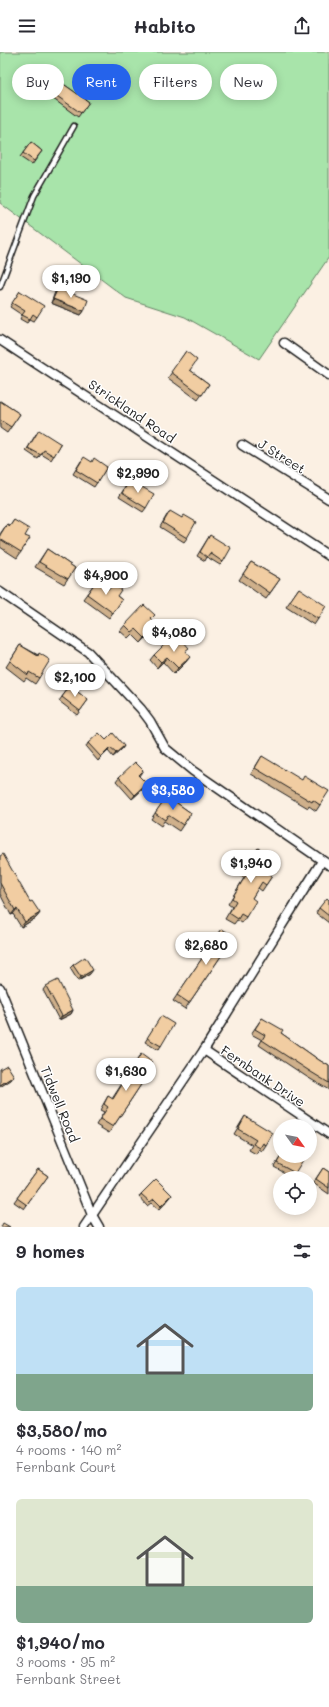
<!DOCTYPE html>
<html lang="en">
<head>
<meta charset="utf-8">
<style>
	:root { --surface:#fff; --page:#f7f7f7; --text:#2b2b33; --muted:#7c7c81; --accent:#2563eb }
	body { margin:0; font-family:Mali,sans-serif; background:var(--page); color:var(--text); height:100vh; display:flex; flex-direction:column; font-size:15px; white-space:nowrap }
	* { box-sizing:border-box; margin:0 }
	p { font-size:13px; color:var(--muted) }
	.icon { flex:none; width:22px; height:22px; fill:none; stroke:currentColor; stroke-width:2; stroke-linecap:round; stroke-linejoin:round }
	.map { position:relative; height:1175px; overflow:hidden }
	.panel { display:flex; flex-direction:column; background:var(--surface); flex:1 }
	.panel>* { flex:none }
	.guide { position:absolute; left:12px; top:12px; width:305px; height:36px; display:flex; gap:8px }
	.needle { width:26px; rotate:123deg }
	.tools { position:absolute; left:273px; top:1067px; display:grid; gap:8px }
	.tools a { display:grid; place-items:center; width:44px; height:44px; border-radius:50%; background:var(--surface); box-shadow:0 2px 10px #0003; font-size:20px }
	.price { position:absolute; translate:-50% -34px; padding:0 9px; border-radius:14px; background:#fff; color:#222; font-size:13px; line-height:26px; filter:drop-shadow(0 1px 2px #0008) }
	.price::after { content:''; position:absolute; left:50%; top:24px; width:12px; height:9px; margin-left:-6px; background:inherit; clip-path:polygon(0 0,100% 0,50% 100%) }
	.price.current { background:var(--accent); color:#fff }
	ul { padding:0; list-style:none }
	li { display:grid; align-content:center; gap:8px; height:212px; padding:0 16px }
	li span { display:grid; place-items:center; height:124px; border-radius:6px; color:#555 }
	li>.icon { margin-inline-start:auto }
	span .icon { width:72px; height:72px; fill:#fffc; stroke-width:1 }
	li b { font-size:17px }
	h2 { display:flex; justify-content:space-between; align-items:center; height:48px; padding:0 16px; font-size:17px }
	.tag { padding:0 14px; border-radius:18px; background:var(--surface); box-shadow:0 2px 10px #0003; font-size:14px; line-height:36px }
	.tag.current { background:var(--accent); color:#fff }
	header { display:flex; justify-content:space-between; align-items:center; height:52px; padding:0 16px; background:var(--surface); font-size:18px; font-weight:800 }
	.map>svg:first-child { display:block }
</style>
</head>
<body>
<header><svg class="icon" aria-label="menu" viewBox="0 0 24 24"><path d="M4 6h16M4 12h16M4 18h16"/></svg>Habito<svg class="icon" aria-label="share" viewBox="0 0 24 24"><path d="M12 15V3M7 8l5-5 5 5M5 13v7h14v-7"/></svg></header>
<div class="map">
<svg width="329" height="1175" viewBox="0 0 329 1175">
	<rect width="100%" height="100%" fill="#fbf0e3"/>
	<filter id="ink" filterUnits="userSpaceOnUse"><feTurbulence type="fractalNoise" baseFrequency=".025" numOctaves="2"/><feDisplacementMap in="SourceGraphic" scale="8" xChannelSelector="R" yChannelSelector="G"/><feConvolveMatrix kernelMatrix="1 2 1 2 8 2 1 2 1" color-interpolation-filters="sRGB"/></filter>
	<g filter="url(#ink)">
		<path fill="#a8e4aa" stroke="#628063" d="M0,0H329V205L259,307L185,265L126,246L0,151Z"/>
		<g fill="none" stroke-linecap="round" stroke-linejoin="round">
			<g stroke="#1c1c1c" stroke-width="7">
				<path id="service" d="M0,235L34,144L74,74"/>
			</g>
			<g stroke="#1c1c1c" stroke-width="11">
				<g id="minor">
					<path d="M0,288L329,504"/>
					<path d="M284,291L329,323"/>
					<path d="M242,393L329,447"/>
					<path d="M0,540L88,600L141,657L150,669L165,696L193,719L329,813"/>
					<path d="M0,936L92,1163L99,1175"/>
					<path d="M204,998L329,1082"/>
					<path d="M84,1175L204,998L322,809"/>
				</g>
			</g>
			<use href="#service" stroke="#fff" stroke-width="4"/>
			<use href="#minor" stroke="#fff" stroke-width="8"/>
		</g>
		<g fill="#cfb08b" stroke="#1c1c1c">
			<path d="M62,31L89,50L78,65L52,46Z"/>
			<path d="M31,90L42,99L32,113L20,105Z"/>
			<path d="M58,236L84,259L81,263L51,251L55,240Z"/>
			<path d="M20,239L37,265L34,269L30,267L27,271L20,267L22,263L10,255Z"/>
			<path d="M186,299L190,318L209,332L198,348L168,326Z"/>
			<path d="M0,349L20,362L7,381L0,376Z"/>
			<path d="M36,382L61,392L51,408L41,402L38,407L26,399Z"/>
			<path d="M81,409L92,410L107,415L94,435L73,422Z"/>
			<path d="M127,432L146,456L143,460L119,445Z"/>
			<path d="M167,463L182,466L187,486L184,490L160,475Z"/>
			<path d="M14,468L25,484L21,500L17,506L0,495V482L7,472L10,474Z"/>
			<path d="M210,483L223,510L220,513L207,505L205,509L197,504Z"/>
			<path d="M47,497L75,516L64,532L35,515Z"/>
			<path d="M251,510L280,527L266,547L239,528Z"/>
			<path d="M97,528L122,548L109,566L83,547Z"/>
			<path d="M299,536L318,567L314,573L286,555Z"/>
			<path d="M125,573L153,579L141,591L132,582L128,586L120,579Z"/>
			<path d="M20,593L38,603L39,626L35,632L26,626L24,629L6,615Z"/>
			<path d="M186,600V610L174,622L163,610L157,616L150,608L154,603Z"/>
			<path d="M70,634L88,648L77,663L59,649Z"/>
			<path d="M106,688L124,694L121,698L113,705L108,699L98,709L86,695L88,691Z"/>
			<path d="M262,704L320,753L316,759L309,754L308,756L251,722Z"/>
			<path d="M143,718L139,724L144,736L132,747L116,729L119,725Z"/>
			<path d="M167,744L191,761L179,779L164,769L161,774L151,767Z"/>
			<path d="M258,796L263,818L272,824L262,839L258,836L252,846L246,865L242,871L237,868L234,872L225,867L232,855L228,852L244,826L239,823Z"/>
			<path d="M0,804L30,850L40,861L36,866L21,875L13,862L11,863L0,842Z"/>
			<path d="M329,848V871L316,861L319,856Z"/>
			<path d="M222,877L234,885L185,957L173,949Z"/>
			<path d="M73,913L90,922L78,929L70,916Z"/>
			<path d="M46,934L73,958L71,962L59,968L43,938Z"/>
			<path d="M262,966L281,981L319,1008L329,1014V1038L307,1025L259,993L262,988L251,982Z"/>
			<path d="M159,968L161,994L158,998L145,990Z"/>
			<path d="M141,1002V1026L144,1028L109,1081L96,1073L104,1060L100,1058L108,1044L112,1047Z"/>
			<path d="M245,1064L266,1093L262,1099L259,1097L256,1102L249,1098L252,1093L234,1082Z"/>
			<path d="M281,1104H295V1121L292,1125L274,1115Z"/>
			<path d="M323,1116L329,1120V1142L313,1131Z"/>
			<path d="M38,1117L48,1124L24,1157L14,1150Z"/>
			<path d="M141,1142L172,1143L169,1147L159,1158L151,1151L147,1154L139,1145Z"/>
		</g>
		<g fill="#a99071" stroke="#1c1c1c">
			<path d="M53,247L84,259L81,263L51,251Z"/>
			<path d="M157,573L153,579L141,591L145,586Z"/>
			<path d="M167,605L163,610L157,616L161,610Z"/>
			<path d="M190,605L186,610L174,622L178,616Z"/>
			<path d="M124,694L121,698L113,705L116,701Z"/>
			<path d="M110,696L108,699L98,709L101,705Z"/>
			<path d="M147,732L144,736L132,747L135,743Z"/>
			<path d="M17,857L13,862L11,863L15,858Z"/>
			<path d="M40,861L36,866L21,875L25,870Z"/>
			<path d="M93,918L90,922L78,929L81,925Z"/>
			<path d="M73,958L71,962L59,968L62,964Z"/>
			<path d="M14,1024L11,1028L0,1035V1033Z"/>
			<path d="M172,1143L169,1147L159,1158L161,1154Z"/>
		</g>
		<g fill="#f1cda2" stroke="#1c1c1c">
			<path d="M62,31L89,50L81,61L54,42Z"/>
			<path d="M31,90L42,99L34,109L23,101Z"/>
			<path d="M58,236L88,248L84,259L53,247Z"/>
			<path d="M20,239L44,254L37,265L33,262L30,267L22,263L25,259L12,251Z"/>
			<path d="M186,299L197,308L190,318L209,332L202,343L171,320Z"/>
			<path d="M0,349L20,362L11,375L0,368Z"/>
			<path d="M39,378L61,392L54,404L44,398L41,403L28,396Z"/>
			<path d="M84,405L92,410L94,406L107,415L97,431L76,418Z"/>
			<path d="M130,428L154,442L146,456L122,441Z"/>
			<path d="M170,459L182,466L184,463L196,470L187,486L163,471Z"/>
			<path d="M14,468L29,477L25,484L30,486L21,500L0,487V483L7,472L10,474Z"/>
			<path d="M210,483L231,496L223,510L210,501L207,505L200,500Z"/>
			<path d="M47,497L75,516L68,527L39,510Z"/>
			<path d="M251,510L280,527L270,541L243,522Z"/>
			<path d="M97,528L109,537L113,532L121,538L117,544L122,548L113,561L87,542Z"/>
			<path d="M299,536L326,554L318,567L290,549Z"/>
			<path d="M144,553L155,563L151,567L157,573L145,586L136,577L132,580L125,573Z"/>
			<path d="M172,585L179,593L183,589L189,596L185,599L190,605L178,616L167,605L161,610L154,603Z"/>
			<path d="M20,593L38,604L39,601L50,608L39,626L29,620L28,623L10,609Z"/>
			<path d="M70,634L88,648L80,659L62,645Z"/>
			<path d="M99,681L106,688L113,681L124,694L116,701L110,696L101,705L88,691Z"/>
			<path d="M262,704L302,728L304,724L329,739L320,753L313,748L312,750L255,716Z"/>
			<path d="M135,710L143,718L138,723L147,732L135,743L119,725Z"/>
			<path d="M167,744L191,761L183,773L168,763L165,768L155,761Z"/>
			<path d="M258,796L272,806L263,818L272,824L266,833L262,830L252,846L256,849L246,865L241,862L238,867L229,861L236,849L232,846L248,820L243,817Z"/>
			<path d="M3,802L30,850L32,849L40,861L25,870L17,857L15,858L0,831V804Z"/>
			<path d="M327,846L329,848V864L319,856Z"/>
			<path d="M222,877L234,885L189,951L177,943Z"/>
			<path d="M85,905L93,918L81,925L73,913Z"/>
			<path d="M58,928L73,958L62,964L46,934Z"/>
			<path d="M161,964L174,972L161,994L147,986Z"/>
			<path d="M262,966L283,978L281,981L319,1008L329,1014V1031L311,1020L262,988L265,983L255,977Z"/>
			<path d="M141,1002L152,1010L141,1026L144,1028L113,1075L100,1067L108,1055L104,1052L108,1044L113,1047Z"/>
			<path d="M7,1013L14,1024L0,1033V1017Z"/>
			<path d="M245,1064L273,1081L266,1093L263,1091L260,1096L253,1092L256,1088L238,1077Z"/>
			<path d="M281,1104H295L303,1108L295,1121L277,1111Z"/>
			<path d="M323,1116L329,1120V1136L316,1127Z"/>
			<path d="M38,1117L48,1124L27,1153L17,1146Z"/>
			<path d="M156,1127L172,1143L161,1154L154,1147L150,1150L141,1142Z"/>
			<path d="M3,1171L10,1175H1Z"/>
		</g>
	</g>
	<g text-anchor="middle" stroke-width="3" stroke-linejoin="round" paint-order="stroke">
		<g font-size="13" fill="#1c1c1c" stroke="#fff">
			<text transform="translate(132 359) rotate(34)" y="5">Strickland Road</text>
			<text transform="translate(282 404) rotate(32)" y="5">J Street</text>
			<text transform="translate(263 1024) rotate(34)" y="5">Fernbank Drive</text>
			<text transform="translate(60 1052) rotate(68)" y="5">Tidwell Road</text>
		</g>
	</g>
</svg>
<div class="tools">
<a><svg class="needle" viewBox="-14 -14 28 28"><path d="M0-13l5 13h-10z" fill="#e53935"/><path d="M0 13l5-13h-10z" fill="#7c7c81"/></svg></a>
<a><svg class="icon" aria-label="locate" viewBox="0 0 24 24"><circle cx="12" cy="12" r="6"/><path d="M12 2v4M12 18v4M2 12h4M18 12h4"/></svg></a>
</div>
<b class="price" style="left:71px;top:247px">$1,190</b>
<b class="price" style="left:138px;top:442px">$2,990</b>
<b class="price" style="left:106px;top:544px">$4,900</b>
<b class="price" style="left:174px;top:601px">$4,080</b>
<b class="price" style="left:75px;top:646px">$2,100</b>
<b class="price current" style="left:173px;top:759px">$3,580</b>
<b class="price" style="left:251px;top:832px">$1,940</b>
<b class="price" style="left:206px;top:914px">$2,680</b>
<b class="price" style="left:126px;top:1040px">$1,630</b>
<div class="guide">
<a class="tag">Buy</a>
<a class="tag current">Rent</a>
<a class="tag">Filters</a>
<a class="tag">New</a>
</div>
</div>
<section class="panel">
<h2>9 homes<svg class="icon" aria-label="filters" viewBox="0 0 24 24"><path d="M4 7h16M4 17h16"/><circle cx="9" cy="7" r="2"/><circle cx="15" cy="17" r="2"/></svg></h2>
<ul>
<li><span style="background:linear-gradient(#bfe0f5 70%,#7fa58c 0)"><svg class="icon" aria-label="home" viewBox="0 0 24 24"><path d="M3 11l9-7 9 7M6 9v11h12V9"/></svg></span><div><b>$3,580/mo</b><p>4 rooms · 140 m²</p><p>Fernbank Court</p></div></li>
<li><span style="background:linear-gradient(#dfe7d0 70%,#7fa58c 0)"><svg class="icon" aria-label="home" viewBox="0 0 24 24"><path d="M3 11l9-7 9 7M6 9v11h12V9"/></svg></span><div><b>$1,940/mo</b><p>3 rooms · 95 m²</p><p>Fernbank Street</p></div></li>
</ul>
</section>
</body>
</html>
